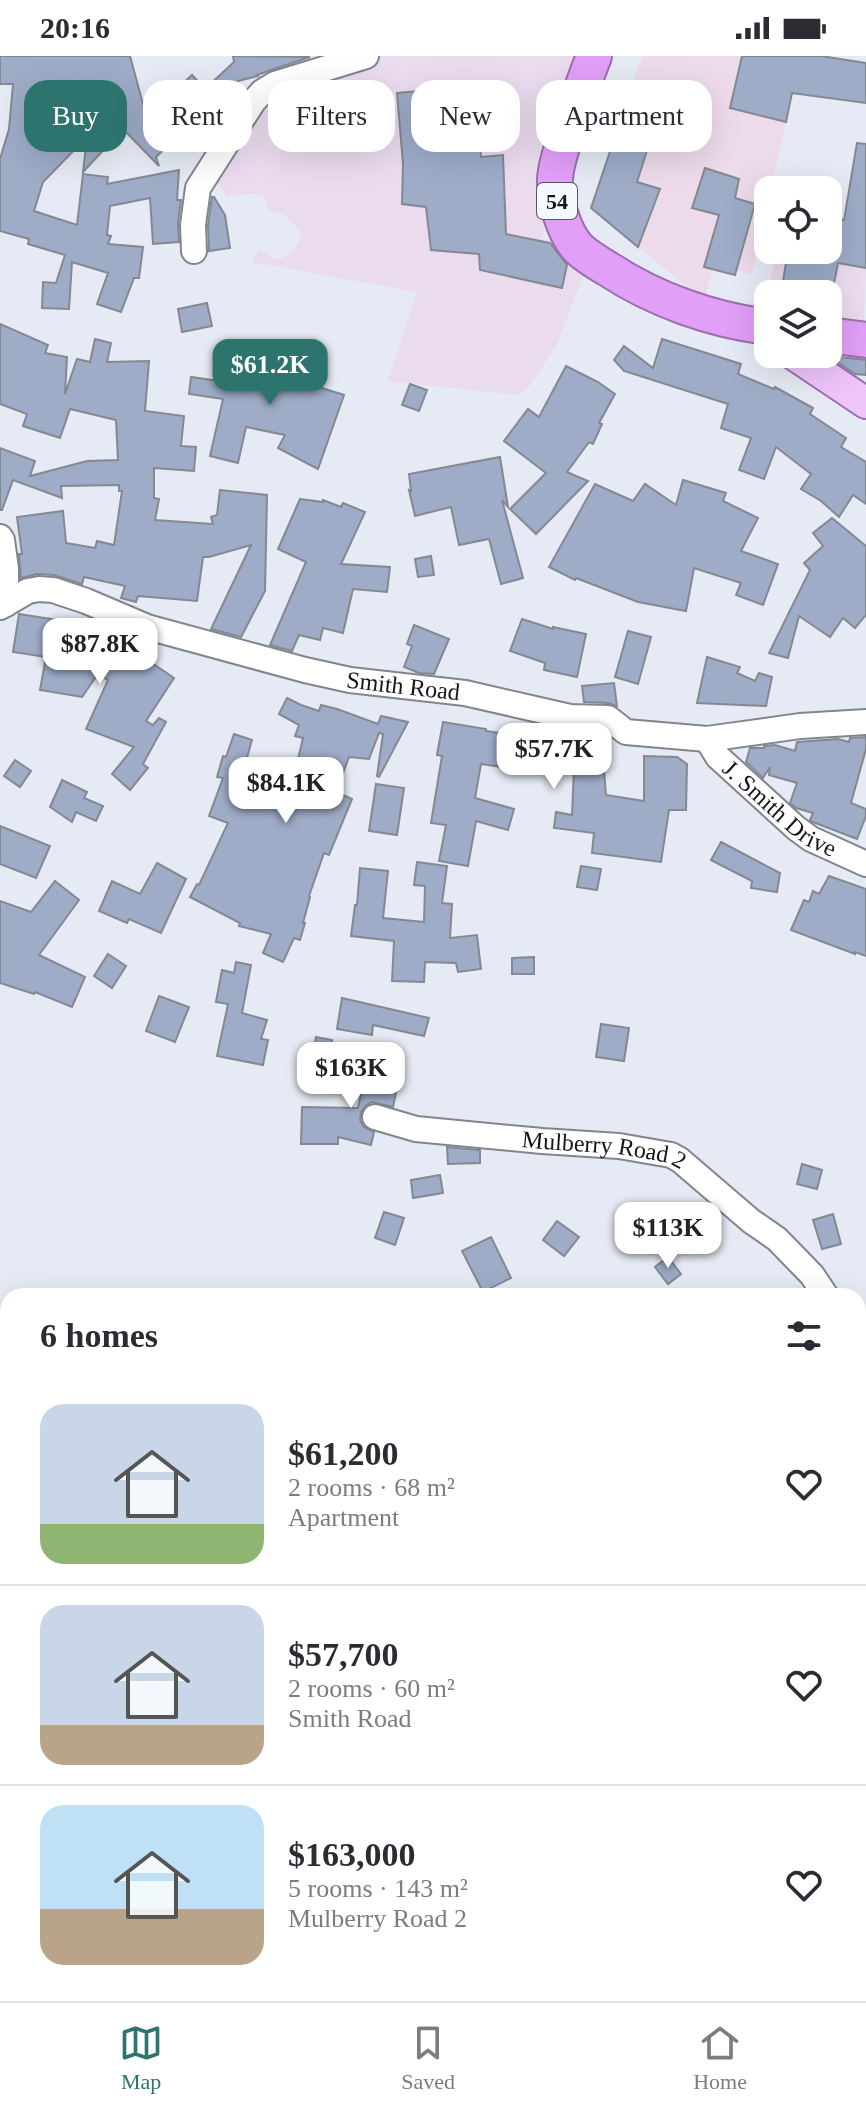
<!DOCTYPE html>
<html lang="en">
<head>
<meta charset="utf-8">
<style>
	:root { --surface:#fff; --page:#f7f7f7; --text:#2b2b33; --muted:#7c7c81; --line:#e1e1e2; --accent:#2c746d }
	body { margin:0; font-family:"Times New Roman",serif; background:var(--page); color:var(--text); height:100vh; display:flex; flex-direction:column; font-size:30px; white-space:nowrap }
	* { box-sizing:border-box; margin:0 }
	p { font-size:26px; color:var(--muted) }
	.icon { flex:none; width:44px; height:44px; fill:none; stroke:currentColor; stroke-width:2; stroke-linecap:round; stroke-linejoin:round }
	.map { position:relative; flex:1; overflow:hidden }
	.details { position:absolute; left:0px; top:1232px; width:866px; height:714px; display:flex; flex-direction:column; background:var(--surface); border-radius:24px 24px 0 0; box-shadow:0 8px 32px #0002 }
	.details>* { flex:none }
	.guide { position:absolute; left:24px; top:24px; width:818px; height:72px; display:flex; gap:16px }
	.controls { position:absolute; left:754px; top:120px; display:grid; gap:16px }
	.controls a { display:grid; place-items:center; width:88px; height:88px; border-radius:16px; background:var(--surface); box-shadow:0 8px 32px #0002; font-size:40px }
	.price { position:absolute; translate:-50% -68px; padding:0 18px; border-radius:16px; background:#fff; color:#222; font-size:26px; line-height:52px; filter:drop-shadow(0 2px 4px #0008) }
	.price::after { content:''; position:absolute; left:50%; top:48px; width:24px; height:18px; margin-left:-12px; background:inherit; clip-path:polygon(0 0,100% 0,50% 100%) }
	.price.current { background:var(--accent); color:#fff }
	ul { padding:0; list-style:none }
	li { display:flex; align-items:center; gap:24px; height:200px; padding:0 40px }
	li+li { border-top:2px solid var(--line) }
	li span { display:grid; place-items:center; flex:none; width:224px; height:160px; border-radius:24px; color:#555 }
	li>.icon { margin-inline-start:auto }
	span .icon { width:96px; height:96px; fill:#fffc; stroke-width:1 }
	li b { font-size:34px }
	h2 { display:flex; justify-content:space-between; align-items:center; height:96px; padding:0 40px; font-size:34px }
	.tag { padding:0 28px; border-radius:24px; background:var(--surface); box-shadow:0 8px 32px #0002; font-size:28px; line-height:72px }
	.tag.current { background:var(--accent); color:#fff }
	.status { display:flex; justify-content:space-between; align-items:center; height:56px; padding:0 40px; background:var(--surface); direction:ltr }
	.status svg { height:22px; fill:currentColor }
	.tab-bar { display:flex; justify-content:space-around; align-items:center; height:112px; border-top:2px solid var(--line); background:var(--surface); font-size:22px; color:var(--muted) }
	.tab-bar a { display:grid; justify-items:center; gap:4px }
	.tab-bar .current { color:var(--accent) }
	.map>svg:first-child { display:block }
</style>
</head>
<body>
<div class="status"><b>20:16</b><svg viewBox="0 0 49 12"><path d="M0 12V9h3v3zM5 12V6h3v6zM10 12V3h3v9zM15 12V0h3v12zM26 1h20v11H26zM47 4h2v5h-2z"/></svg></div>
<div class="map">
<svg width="866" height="1945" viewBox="0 0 866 1945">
	<rect width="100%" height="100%" fill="#e6eaf4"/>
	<g fill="#eadbee">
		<path d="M382,0H576L570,18L534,70L539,71V78L543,82L536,113L545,165L543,184L562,190L560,199L584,218L556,290L528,332L517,339L388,325L417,236L252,206L258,193L278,204L294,195L302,177L285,159L270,155L264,140L250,138L227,141L215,122L266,39Z"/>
		<path d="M776,195L866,212L864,265L828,261V238H768V254L765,253Z"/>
		<path d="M0,1520L8,1521V1695L0,1702Z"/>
	</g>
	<path fill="#eddaea" d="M642,0H800L771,134H768V146L752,218L737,214L735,219L712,213L705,241L695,237L591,152Z"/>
	<path fill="#d6dded" d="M858,1515L866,1522V1733L858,1727Z"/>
	<g fill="#9eacc8" stroke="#848891" stroke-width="2">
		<path d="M0,0H130L150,74L181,43L174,36L192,19L205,33L234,6L233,0L310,1L271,14L257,19L258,20L238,25L216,45L228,57L214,78L198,61L156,101L159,110L123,73L83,116L87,81L43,126L34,155L77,169L83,118L108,121L107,128L179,114L177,144H181L178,167L179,186L153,188L150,142L110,150L107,179L111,180L108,188L143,191L139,222H134L121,256L97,248L108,217L72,206L69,253L42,252L43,226L56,227L65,199L28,188L29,183L0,175V103L9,73L13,28H0Z"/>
		<path d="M742,0H821L866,7V47L792,37L786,66L730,52Z"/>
		<path d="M476,30L481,101L503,99L506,178L550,187L567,209L562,232L480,214L479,198L431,194L426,151L402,148L403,108L397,37Z"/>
		<path d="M631,33L663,44L637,126L660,133L638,191L591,152Z"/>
		<path d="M857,87L866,88V212L838,207L832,238H781L788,194H828V161L844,164Z"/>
		<path d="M705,112L739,123L735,142L755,148L735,219L704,211L719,159L692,152Z"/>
		<path d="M212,141H214L225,159L230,192L209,195L208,170Z"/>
		<path d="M207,247L212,270L182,276L178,253Z"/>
		<path d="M0,268L48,289L45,297L67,301L65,338L77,303L90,306L95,283L111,287L107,306L149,305L145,355L184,360L181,390L196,391L194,415L154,412V442L159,443L155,464L213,468L211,461L217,459L220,434L267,439L265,535L241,581L211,573L251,489L209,501H203L197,545L138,540L136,546L121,542L125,530L84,521L82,528L54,519L37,518L21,522L19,498H22L17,461L63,455L66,487L95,492L97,485L114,489L122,435H119V429L61,430L62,442L13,424L2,454H0V392L35,405L30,420L87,405L118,404L116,364L70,353L60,382L23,370L27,358L0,348Z"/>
		<path d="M662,283L741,308L738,318L774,333L775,331L813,352L810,358L846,382L841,391L866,406V448L853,439L839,461L821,445L801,433L811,418L776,391L764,423L739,414L751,382L721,372L728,348L624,315L614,304L624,290L653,312Z"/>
		<path d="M231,297L277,300L302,307L297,324L344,339L318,413L278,392L285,379L246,371L238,407L210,400L223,343L189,338L191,321L226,326L227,311Z"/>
		<path d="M831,300L866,304V319L855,318L831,302Z"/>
		<path d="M566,310L598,326L615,338L599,367L602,368L593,388L589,386L567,416L588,425L536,478L510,453L546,417L504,385L528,353L539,361Z"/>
		<path d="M410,328L427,334L419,355L402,349Z"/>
		<path d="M500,401L508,451L502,444L523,522L501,528L489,483L459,489L451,451L415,460L409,434L411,435L409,418Z"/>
		<path d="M683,424L726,437L723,445L758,462L741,495L778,508L763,549L736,539L741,527L694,512L686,555L638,546L576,522L575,524L549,511L595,428L633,445L645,428L676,449Z"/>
		<path d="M300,443L323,446V444L341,451L343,447L365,456L341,508L390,511L387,536L353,533L343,577L323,572L320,584L299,579L292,595L270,589L306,506L278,493Z"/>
		<path d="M832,462L866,490V559L855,572L843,562L830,581L799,560L788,602L769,597L810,514L804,507L823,490L813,477Z"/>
		<path d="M431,500L434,519L418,521L415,503Z"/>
		<path d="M19,558L77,567L74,582L109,590L143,601L174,622L146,665L153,669L159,662L166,666L143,708L148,712L130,734L112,718L134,691L86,673L108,624L98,618L82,641L40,634L46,601L13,596Z"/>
		<path d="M522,563L553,573V571L586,578L577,621L544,614L545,607L510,595Z"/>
		<path d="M414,569L449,583L434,618L419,617L404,611L412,590L407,588Z"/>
		<path d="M628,575L651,581L638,628L615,621Z"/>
		<path d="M707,601L740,611L737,617L755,625L759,617L772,621L766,650L697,647Z"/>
		<path d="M614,627L617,650L608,647L584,646L582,630Z"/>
		<path d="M287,642L301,649L319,655L321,649L337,653L378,668L381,660L408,666L379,721L377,720L383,678L379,677L369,703L349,701L336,736L352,743L329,799L324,797L309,840L310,841L303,867H305L300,884L294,882L283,906L263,897L271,878L239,870L240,867L190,841L197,828L199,829L228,767L209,760L223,722L217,721L223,700L226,701L234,678L252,684L236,740L264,751L265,748L288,757L309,710L297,707L303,682L295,680L299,669L279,658Z"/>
		<path d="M443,666L486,673V675L539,683L541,670L569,676L601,677L606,739L644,745V700L677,701L687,708L686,754H669L661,806L592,797L594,777L554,772L556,756L572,759L574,712L524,705L522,714L481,708L475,742L514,753L508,774L476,765L468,810L439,805L446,769L431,767L442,700L437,699Z"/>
		<path d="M866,681V693L851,747L866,753V760L857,783L813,766L810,764L813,757L796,752L790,747L797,727L769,719L770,711L763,722L746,706L750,692H764V690L775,689L795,695L797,686L838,683L849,686L850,682Z"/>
		<path d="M15,704L31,715L20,731L4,720Z"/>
		<path d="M62,724L87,736L84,742L103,750L96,765L76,756L72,766L50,751Z"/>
		<path d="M376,728L404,732L397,779L369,775Z"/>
		<path d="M0,770L50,790L36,822L0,808Z"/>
		<path d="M721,786L780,817L777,836L751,832L752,825L711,804Z"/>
		<path d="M417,806L447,810L442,847L452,848L450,882L477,879L481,913L458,916L456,907L425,906L424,926L392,925L394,885L351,880L355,849H357L360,812L388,815L383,862L424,866L425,830L414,829Z"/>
		<path d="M157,807L186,823L161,877L129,863L127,867L99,855L112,825L140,838Z"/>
		<path d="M581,810L601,813L597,834L577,831Z"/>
		<path d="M829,820L866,833V900L855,896V898L791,874L804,844L809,846L813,835L819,838Z"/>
		<path d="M55,825L79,844L39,899L85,921L72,951L35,936L34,938L0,927V845L31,856Z"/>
		<path d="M108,898L126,910L112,932L94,920Z"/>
		<path d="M534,901V918H512V902Z"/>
		<path d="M236,906L251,909L242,957L267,964L261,983L268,984L263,1009L217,1000L228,948L216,946L222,914L234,917Z"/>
		<path d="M159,940L189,951L175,986L146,975Z"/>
		<path d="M342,942L429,962L424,980L373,969L372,979L337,973Z"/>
		<path d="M601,968L629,972L624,1005L596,1001Z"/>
		<path d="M316,981L332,984L329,1003L313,1001Z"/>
		<path d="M368,1005L401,1012L393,1051L372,1046L365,1050L361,1056L360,1064L364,1071L374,1076L371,1089L338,1081V1088H301L302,1051L358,1052Z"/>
		<path d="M447,1091L480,1094V1107L448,1108Z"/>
		<path d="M802,1108L822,1114L817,1133L797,1128Z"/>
		<path d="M440,1119L443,1137L413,1142L411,1124Z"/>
		<path d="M384,1156L404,1162L395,1189L375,1182Z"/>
		<path d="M833,1158L841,1188L822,1193L813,1164Z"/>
		<path d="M557,1165L579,1181L564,1200L543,1184Z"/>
		<path d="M491,1181L511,1222L483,1236L462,1195Z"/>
		<path d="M668,1201L681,1218L668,1228L655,1211Z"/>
	</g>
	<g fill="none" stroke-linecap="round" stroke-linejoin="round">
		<g stroke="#81858d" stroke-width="28">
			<g id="minor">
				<path d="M194,195L193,169L198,132L253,46L262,36L275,28L366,0"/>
				<path d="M0,481L2,484L6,513V548"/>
				<path id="s1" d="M0,551L28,535L39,533L53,534L86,545L147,571L305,614L350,624L465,637L570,661L608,662L626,676L707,683L800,670L866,666"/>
				<path id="s2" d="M707,683L718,701L796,772L811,783L866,808"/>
				<path id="s3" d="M375,1061L416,1073L542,1085L619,1090L671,1099L680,1104L751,1165L777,1183L812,1219L826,1240"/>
				<path d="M858,1287L866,1299"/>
				<path d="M0,1561L8,1559"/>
				<path d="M0,1904H8"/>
				<path d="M858,1927L866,1913"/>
			</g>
		</g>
		<g stroke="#9a6faa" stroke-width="34">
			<path id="major" d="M793,298L866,347"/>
		</g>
		<g stroke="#9a6faa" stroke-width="38">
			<g id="highway">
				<path d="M594,0C585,23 577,46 569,69C564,86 556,105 555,123C554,143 564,177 578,192C586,200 598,207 608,213C655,244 712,264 768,271"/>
				<path d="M828,279L866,284"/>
			</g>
		</g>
		<use href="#minor" stroke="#fff" stroke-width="24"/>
		<use href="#major" stroke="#eec5fb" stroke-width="30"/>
		<use href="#highway" stroke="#e29ff8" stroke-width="34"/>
	</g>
	<g text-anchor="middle" stroke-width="6" stroke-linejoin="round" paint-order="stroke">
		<rect fill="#f4f8ff" stroke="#575a5e" stroke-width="2" x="537" y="127" width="40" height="36" rx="6"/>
		<g font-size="22" font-weight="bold" fill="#141619">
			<text x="557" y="153">54</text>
		</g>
		<g font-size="24" fill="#141619" stroke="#f4f8ff">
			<text dy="8" stroke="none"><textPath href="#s1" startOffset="422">Smith Road</textPath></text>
			<text dy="8" stroke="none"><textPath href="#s2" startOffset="102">J. Smith Drive</textPath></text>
			<text dy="8" stroke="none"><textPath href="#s3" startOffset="232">Mulberry Road 2</textPath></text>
		</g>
	</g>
</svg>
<div class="controls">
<a><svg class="icon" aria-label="locate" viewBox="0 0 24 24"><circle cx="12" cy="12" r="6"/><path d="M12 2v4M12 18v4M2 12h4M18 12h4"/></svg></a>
<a><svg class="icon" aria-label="layers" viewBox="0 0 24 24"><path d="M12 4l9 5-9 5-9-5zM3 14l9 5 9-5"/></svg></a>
</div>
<b class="price current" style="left:270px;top:351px">$61.2K</b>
<b class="price" style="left:100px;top:630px">$87.8K</b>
<b class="price" style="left:554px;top:735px">$57.7K</b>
<b class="price" style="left:286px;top:769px">$84.1K</b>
<b class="price" style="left:351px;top:1054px">$163K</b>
<b class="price" style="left:668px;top:1214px">$113K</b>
<div class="guide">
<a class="tag current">Buy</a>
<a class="tag">Rent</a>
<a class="tag">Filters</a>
<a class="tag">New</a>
<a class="tag">Apartment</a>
</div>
<section class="details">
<h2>6 homes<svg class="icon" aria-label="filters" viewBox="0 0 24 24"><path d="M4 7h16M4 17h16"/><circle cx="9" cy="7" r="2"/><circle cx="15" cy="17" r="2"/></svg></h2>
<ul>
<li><span style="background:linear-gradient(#c9d6e8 75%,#8fb573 0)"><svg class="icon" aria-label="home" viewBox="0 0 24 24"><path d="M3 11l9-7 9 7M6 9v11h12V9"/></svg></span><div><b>$61,200</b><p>2 rooms · 68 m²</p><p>Apartment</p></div><svg class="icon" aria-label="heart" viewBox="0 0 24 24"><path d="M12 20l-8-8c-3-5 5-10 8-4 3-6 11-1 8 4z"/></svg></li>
<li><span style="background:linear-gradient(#c9d6e8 75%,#b9a48a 0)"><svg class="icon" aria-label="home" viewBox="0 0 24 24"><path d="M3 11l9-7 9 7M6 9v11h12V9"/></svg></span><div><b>$57,700</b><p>2 rooms · 60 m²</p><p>Smith Road</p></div><svg class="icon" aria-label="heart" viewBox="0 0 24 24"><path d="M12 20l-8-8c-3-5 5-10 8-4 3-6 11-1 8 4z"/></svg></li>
<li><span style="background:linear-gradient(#bfe0f5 65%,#b9a48a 0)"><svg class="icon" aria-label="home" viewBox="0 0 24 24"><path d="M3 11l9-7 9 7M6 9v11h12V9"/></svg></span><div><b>$163,000</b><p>5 rooms · 143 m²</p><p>Mulberry Road 2</p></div><svg class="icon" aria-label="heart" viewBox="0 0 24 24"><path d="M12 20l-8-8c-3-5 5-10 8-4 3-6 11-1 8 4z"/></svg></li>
</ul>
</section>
</div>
<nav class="tab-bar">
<a class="current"><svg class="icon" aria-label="map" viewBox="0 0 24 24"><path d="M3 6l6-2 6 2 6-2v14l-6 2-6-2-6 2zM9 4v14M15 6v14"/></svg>Map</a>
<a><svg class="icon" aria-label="saved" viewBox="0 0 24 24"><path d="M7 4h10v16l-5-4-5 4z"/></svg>Saved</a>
<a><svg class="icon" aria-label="home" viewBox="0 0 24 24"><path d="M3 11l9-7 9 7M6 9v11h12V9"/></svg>Home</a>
</nav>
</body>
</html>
